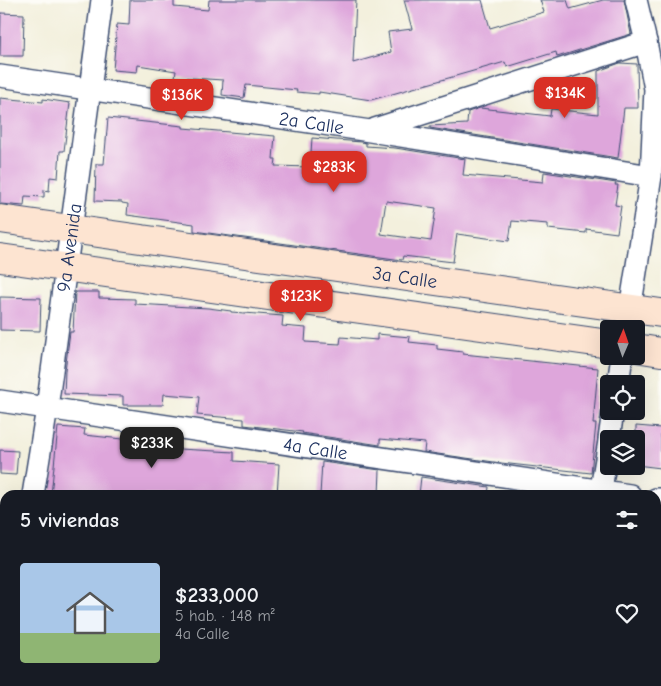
<!DOCTYPE html>
<html lang="es">
<head>
<meta charset="utf-8">
<style>
	:root { --surface:#171b24; --page:#242831; --text:#f1f3f6; --muted:#9ea1a6; --line:#363941; --accent:#d93025 }
	body { margin:0; font-family:"Comic Neue",sans-serif; background:var(--page); color:var(--text); height:100vh; display:flex; flex-direction:column; font-size:19px; white-space:nowrap }
	* { box-sizing:border-box; margin:0 }
	p { font-size:16px; color:var(--muted) }
	.icon { flex:none; width:28px; height:28px; fill:none; stroke:currentColor; stroke-width:2; stroke-linecap:round; stroke-linejoin:round }
	.map { position:relative; flex:1; overflow:hidden }
	.panel { position:absolute; left:0px; top:490px; width:661px; height:196px; display:flex; flex-direction:column; background:var(--surface); border-radius:15px 15px 0 0; box-shadow:0 5px 20px #0002 }
	.panel>* { flex:none }
	.needle { width:32px; rotate:2deg }
	.buttons { position:absolute; left:600px; top:320px; display:grid; gap:10px }
	.buttons a { display:grid; place-items:center; width:45px; height:45px; border-radius:5px; background:var(--surface); box-shadow:0 5px 20px #0002; font-size:25px }
	.price { position:absolute; translate:-50% -42px; padding:0 11px; border-radius:10px; background:var(--accent); color:#fff; font-size:16px; line-height:32px; filter:drop-shadow(0 1px 2px #0008) }
	.price::after { content:''; position:absolute; left:50%; top:30px; width:15px; height:11px; margin-left:-8px; background:inherit; clip-path:polygon(0 0,100% 0,50% 100%) }
	.price.selected { background:#222; color:#fff }
	ul { padding:0; list-style:none }
	li { display:flex; align-items:center; gap:15px; height:125px; padding:0 20px }
	li+li { border-top:1px solid var(--line) }
	li span { display:grid; place-items:center; flex:none; width:140px; height:100px; border-radius:5px; color:#555 }
	li>.icon { margin-inline-start:auto }
	span .icon { width:60px; height:60px; fill:#fffc; stroke-width:1 }
	li b { font-size:21px }
	h2 { display:flex; justify-content:space-between; align-items:center; height:60px; padding:0 20px; font-size:21px }
	.map>svg:first-child { display:block }
</style>
</head>
<body>
<div class="map">
<svg width="661" height="686" viewBox="0 0 661 686">
	<rect width="100%" height="100%" fill="#fdfcf7"/>
	<filter id="ink" filterUnits="userSpaceOnUse"><feTurbulence type="fractalNoise" baseFrequency=".02" numOctaves="2"/><feDisplacementMap in="SourceGraphic" scale="10" xChannelSelector="R" yChannelSelector="G"/><feConvolveMatrix kernelMatrix="1 2 1 2 8 2 1 2 1" color-interpolation-filters="sRGB"/></filter>
	<filter id="wash" filterUnits="userSpaceOnUse"><feTurbulence type="fractalNoise" baseFrequency=".0096" numOctaves="4" result="noise"/><feDisplacementMap in="SourceGraphic" scale="20" xChannelSelector="R" yChannelSelector="G"/><feGaussianBlur stdDeviation="1.12" result="paint"/><feColorMatrix in="noise" values="0 0 0 0 0 0 0 0 0 0 0 0 0 0 0 0 0 1.4 0 .05"/><feComposite in="paint" operator="in"/></filter>
	<g filter="url(#wash)">
		<rect width="100%" height="100%" fill="#f3f0dd"/>
		<g id="blocks">
			<g fill="#dea6db" fill-rule="evenodd">
				<path d="M130,0H174V7L208,10L209,0H356L353,63L391,52L388,32L412,29L404,0H482L490,28L544,12L540,0H567L570,9L603,0H624L631,34L557,57L556,52L507,67L505,62L371,100L319,92V94L296,92L297,90L246,85L244,98L222,95L223,80L175,77L176,71L138,65L137,72L113,70L117,24L129,25Z"/>
				<path d="M1,13L24,14L23,56H0Z"/>
				<path d="M620,63L637,64L638,108H624L618,158L430,128V126L467,124L468,112L480,108L550,116L551,109L598,114V71Z"/>
				<path d="M0,98L43,102V99L70,103L64,151H60L58,178L50,177L49,191L44,190V197L25,196L24,206L0,204Z"/>
				<path d="M108,118L183,126V128L275,136L273,159H276L275,166L310,167L312,138L361,142L366,143V146L395,148L465,159L463,175L543,182L544,172L616,183L615,185H618L615,205L621,206L617,233L586,229V233L548,229V224L512,221L509,241L457,234L453,262L403,256L402,260L194,231V224L127,215L128,204L122,203V202L95,201L96,164H104ZM386,201L436,208L431,241L381,234Z"/>
				<path d="M75,292H99V298L135,299V304L208,308L231,311V312L283,316L282,326L306,328L305,342L340,344L341,337L377,340V334L410,337L409,342L437,345V349L463,352V354L598,368L593,424H596L591,473L501,463L424,452L425,443L380,439V445L302,433L303,432L244,425V419L197,415L199,397L164,394L163,405H123V396L64,394L65,371L70,332H73Z"/>
				<path d="M0,297L41,298L40,331L0,330Z"/>
				<path d="M636,426L661,428V468L636,465Z"/>
				<path d="M58,427L85,429L84,435L161,443V448L234,452V461L279,464L277,495H51Z"/>
				<path d="M0,450L18,451L16,475L0,474Z"/>
				<path d="M322,462L380,470L379,495H320Z"/>
				<path d="M421,477L489,487L488,495H419Z"/>
			</g>
		</g>
	</g>
	<g filter="url(#ink)">
		<use href="#blocks" fill-opacity="0" stroke="#3b4c71" stroke-width="1"/>
		<g fill="none" stroke-linecap="round" stroke-linejoin="round">
			<g stroke="#3b4c71" stroke-width="24">
				<g id="street">
					<path id="s1" d="M0,76L370,131L651,176"/>
					<path d="M375,129L646,42"/>
					<path d="M627,329L651,176L655,89L646,42L636,0"/>
					<path d="M618,384L622,356"/>
					<path id="s2" d="M0,401L630,495"/>
					<path d="M609,439L613,411"/>
					<path id="s3" d="M33,495L47,408L102,0"/>
					<path d="M600,495L609,441"/>
					<path d="M656,499H661"/>
					<path d="M0,547L5,548"/>
					<path d="M656,641H661"/>
					<path d="M4,686L5,677"/>
					<path d="M572,686L573,681"/>
				</g>
			</g>
			<g stroke="#3b4c71" stroke-width="30">
				<g id="secondary">
					<path id="s4" d="M0,219L661,313"/>
					<path d="M0,258L609,344"/>
					<path d="M636,348L661,352"/>
				</g>
			</g>
			<use href="#street" stroke="#fff" stroke-width="21"/>
			<use href="#secondary" stroke="#fde4d1" stroke-width="28"/>
		</g>
	</g>
	<g text-anchor="middle" stroke-width="4.5" stroke-linejoin="round" paint-order="stroke">
		<g font-size="19" fill="#1b2f5e" stroke="#fdfcf7">
			<text dy="7" stroke="none"><textPath href="#s1" startOffset="315">2a Calle</textPath></text>
			<text dy="7" stroke="none"><textPath href="#s3" startOffset="250">9a Avenida</textPath></text>
			<text dy="7" stroke="none"><textPath href="#s4" startOffset="409">3a Calle</textPath></text>
			<text dy="7" stroke="none"><textPath href="#s2" startOffset="319">4a Calle</textPath></text>
		</g>
	</g>
</svg>
<div class="buttons">
<a><svg class="needle" viewBox="-14 -14 28 28"><path d="M0-13l5 13h-10z" fill="#e53935"/><path d="M0 13l5-13h-10z" fill="#9ea1a6"/></svg></a>
<a><svg class="icon" aria-label="locate" viewBox="0 0 24 24"><circle cx="12" cy="12" r="6"/><path d="M12 2v4M12 18v4M2 12h4M18 12h4"/></svg></a>
<a><svg class="icon" aria-label="layers" viewBox="0 0 24 24"><path d="M12 4l9 5-9 5-9-5zM3 14l9 5 9-5"/></svg></a>
</div>
<b class="price" style="left:565px;top:119px">$134K</b>
<b class="price" style="left:182px;top:121px">$136K</b>
<b class="price" style="left:334px;top:193px">$283K</b>
<b class="price" style="left:301px;top:322px">$123K</b>
<b class="price selected" style="left:152px;top:469px">$233K</b>
<section class="panel">
<h2>5 viviendas<svg class="icon" aria-label="filters" viewBox="0 0 24 24"><path d="M4 7h16M4 17h16"/><circle cx="9" cy="7" r="2"/><circle cx="15" cy="17" r="2"/></svg></h2>
<ul>
<li><span style="background:linear-gradient(#a9c7e8 70%,#8fb573 0)"><svg class="icon" aria-label="home" viewBox="0 0 24 24"><path d="M3 11l9-7 9 7M6 9v11h12V9"/></svg></span><div><b>$233,000</b><p>5 hab. · 148 m²</p><p>4a Calle</p></div><svg class="icon" aria-label="heart" viewBox="0 0 24 24"><path d="M12 20l-8-8c-3-5 5-10 8-4 3-6 11-1 8 4z"/></svg></li>
</ul>
</section>
</div>
</body>
</html>
